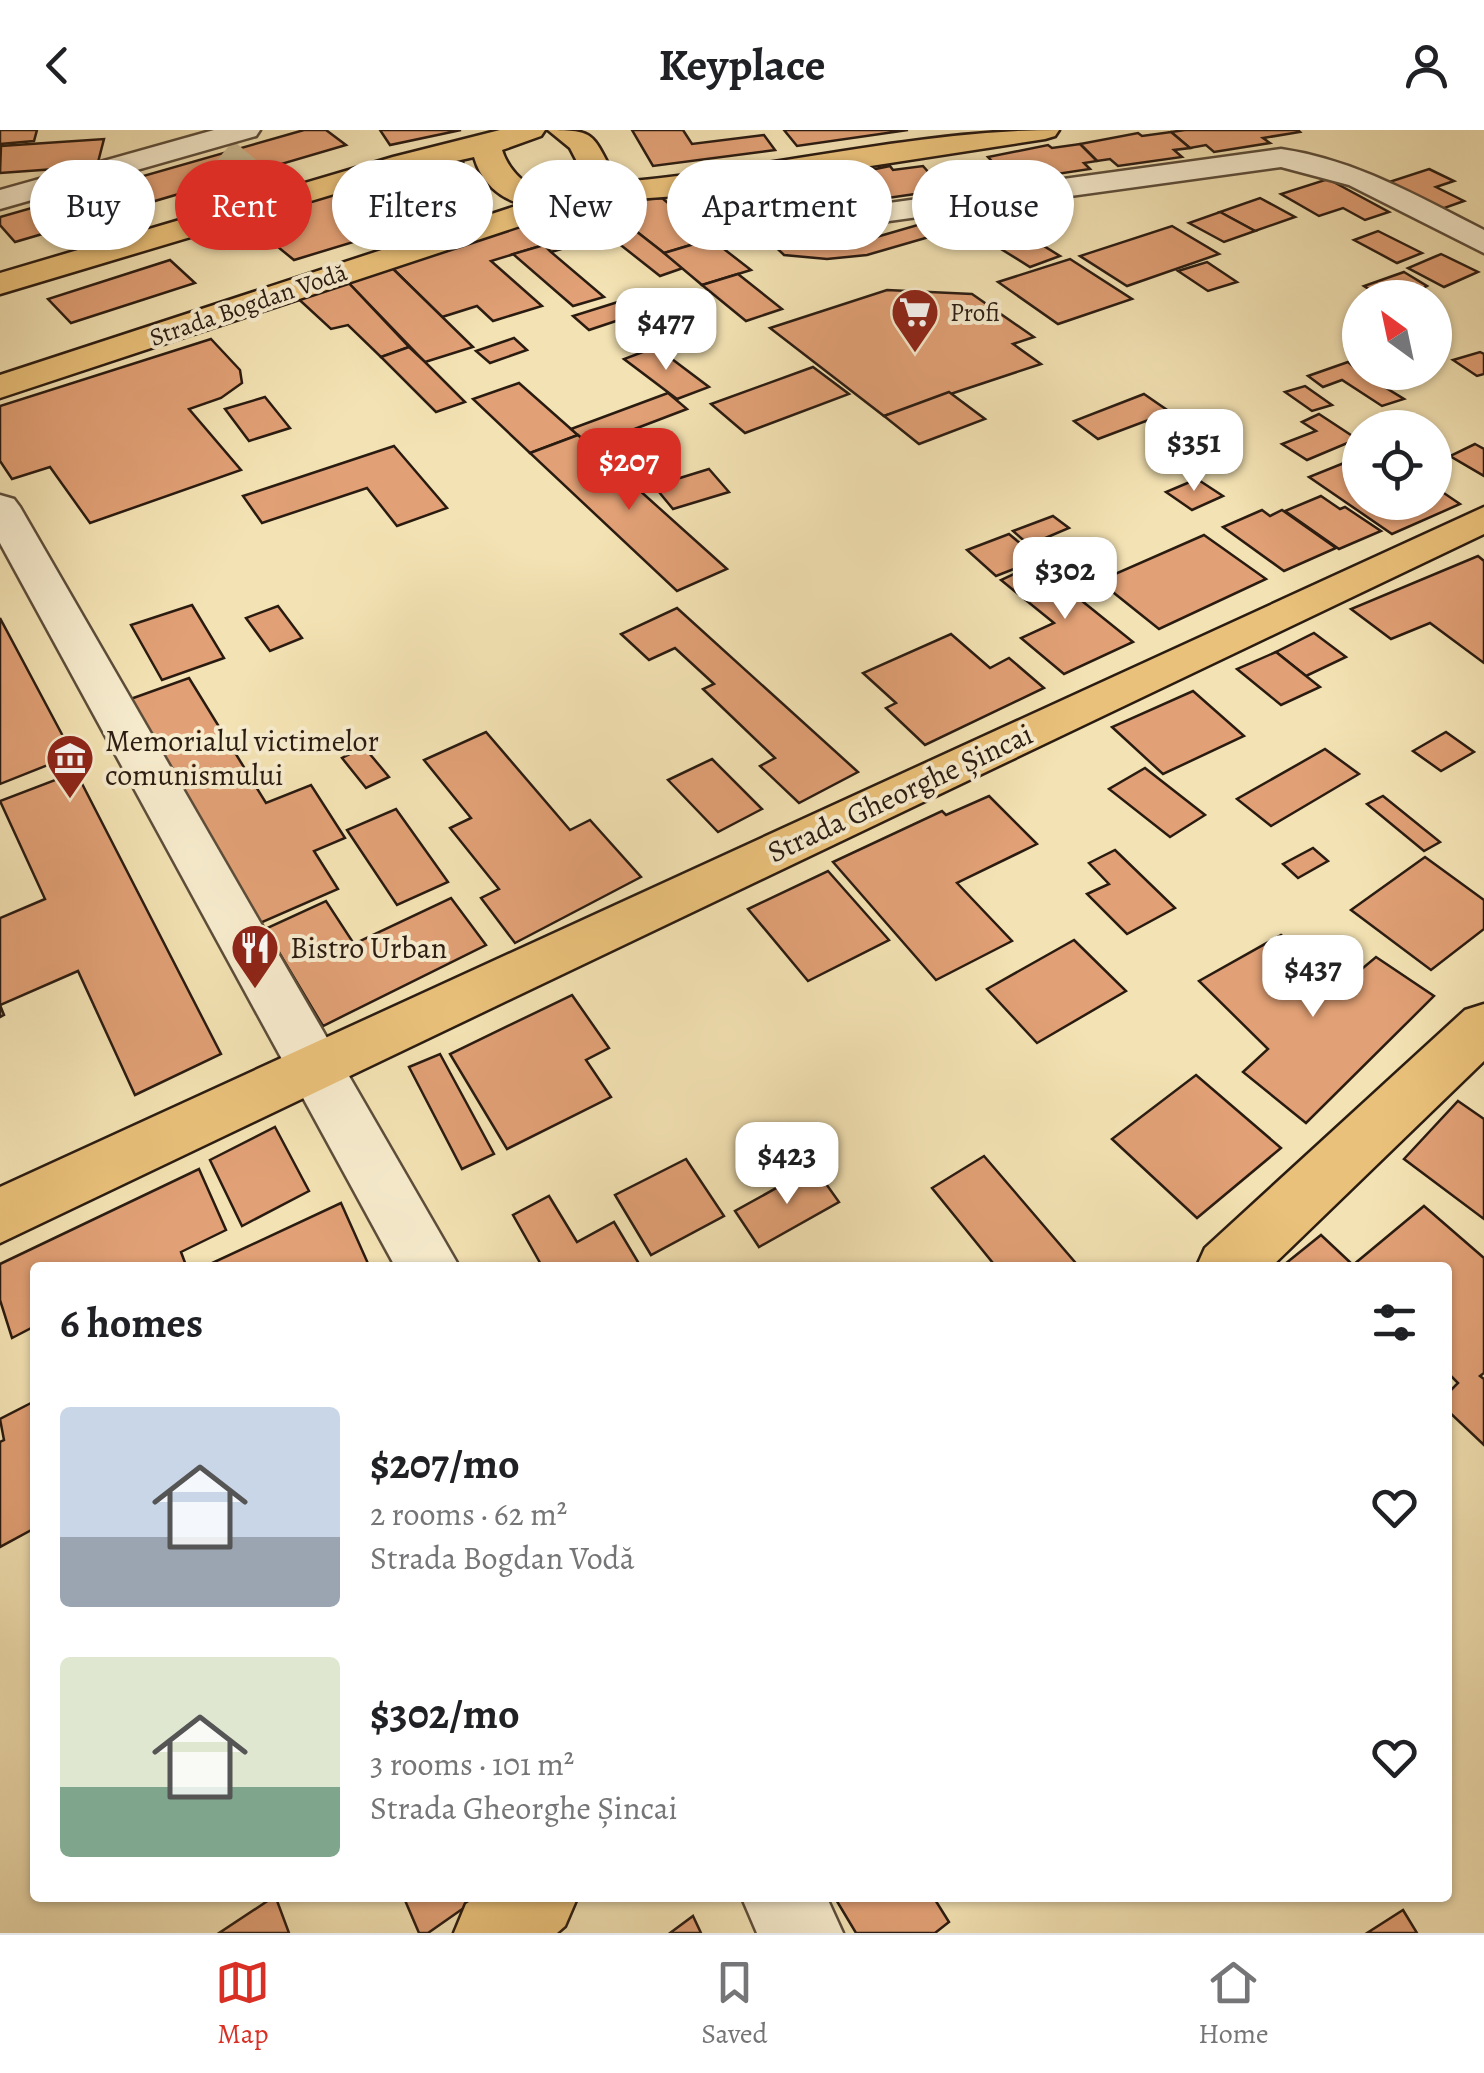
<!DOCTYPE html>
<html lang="en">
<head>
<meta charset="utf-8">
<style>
	:root { --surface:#fff; --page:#f2f2f2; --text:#202124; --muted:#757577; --line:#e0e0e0; --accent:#d93025 }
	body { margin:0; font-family:Alegreya,serif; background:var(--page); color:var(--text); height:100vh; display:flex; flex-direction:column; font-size:38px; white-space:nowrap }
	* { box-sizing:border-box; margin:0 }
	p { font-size:32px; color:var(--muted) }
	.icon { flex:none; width:55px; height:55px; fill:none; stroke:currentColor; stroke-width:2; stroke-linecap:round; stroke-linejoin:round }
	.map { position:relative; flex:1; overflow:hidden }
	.sheet { position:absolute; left:30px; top:1132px; width:1422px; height:640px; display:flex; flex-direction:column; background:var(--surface); border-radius:10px; box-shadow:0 2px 8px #0004 }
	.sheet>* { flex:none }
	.banner { position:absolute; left:30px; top:30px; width:1425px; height:90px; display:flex; gap:20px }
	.needle { width:65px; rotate:327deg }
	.controls { position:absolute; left:1342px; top:150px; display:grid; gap:20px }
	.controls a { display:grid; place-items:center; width:110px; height:110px; border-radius:50%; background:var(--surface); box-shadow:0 2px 8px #0004; font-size:50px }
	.price { position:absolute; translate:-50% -85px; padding:0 22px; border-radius:20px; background:#fff; color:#222; font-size:32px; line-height:65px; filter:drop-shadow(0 2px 5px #0008) }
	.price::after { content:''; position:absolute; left:50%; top:60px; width:30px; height:22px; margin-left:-15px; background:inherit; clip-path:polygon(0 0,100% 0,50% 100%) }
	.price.current { background:var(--accent); color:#fff }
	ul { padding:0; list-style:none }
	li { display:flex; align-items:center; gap:30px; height:250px; padding:0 30px }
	li span { display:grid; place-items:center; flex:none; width:280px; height:200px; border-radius:10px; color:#555 }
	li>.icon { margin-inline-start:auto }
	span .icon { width:120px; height:120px; fill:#fffc; stroke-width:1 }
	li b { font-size:42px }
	h2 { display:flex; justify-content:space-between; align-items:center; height:120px; padding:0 30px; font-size:42px }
	.tag { padding:0 35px; border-radius:45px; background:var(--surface); box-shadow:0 2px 8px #0004; font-size:35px; line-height:90px }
	.tag.current { background:var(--accent); color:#fff }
	header { display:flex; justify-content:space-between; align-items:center; height:130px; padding:0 30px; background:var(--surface); font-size:45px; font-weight:600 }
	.tab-bar { display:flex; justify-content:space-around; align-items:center; height:140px; border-top:2px solid var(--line); background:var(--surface); font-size:28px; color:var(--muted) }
	.tab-bar a { display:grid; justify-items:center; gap:5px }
	.tab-bar .current { color:var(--accent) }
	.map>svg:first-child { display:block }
</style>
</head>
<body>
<header><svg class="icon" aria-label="back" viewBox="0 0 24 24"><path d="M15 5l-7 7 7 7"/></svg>Keyplace<svg class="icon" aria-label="person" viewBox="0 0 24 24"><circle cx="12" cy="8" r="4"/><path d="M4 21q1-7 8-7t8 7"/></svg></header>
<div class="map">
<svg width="1484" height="1803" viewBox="0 0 1484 1803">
	<rect width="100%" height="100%" fill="#f3e2b3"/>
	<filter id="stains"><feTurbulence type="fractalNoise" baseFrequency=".002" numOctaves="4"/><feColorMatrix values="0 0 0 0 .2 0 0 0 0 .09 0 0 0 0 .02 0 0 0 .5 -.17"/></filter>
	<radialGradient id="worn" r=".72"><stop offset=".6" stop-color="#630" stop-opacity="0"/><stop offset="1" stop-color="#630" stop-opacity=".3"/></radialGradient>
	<g fill="#e1a075" stroke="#2a1b11" stroke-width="2.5">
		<path d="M0,0H37L34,11L0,14Z"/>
		<path d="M304,0H326L346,15L15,112L0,95V87Z"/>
		<path d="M380,0H461L390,15Z"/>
		<path d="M632,0H683L692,14L764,5L775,20L653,36Z"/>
		<path d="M784,0H908L797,16Z"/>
		<path d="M1185,0H1298L1300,2L1263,8L1270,13L1214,22L1206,15L1190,18L1171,2Z"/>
		<path d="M1171,2L1190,18L1174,20L1182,27L1118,36L1110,29L1097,31L1080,14L1138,3L1142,6Z"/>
		<path d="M104,9L97,36L0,43L1,16Z"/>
		<path d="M1080,14L1097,31L1084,33L1090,39L1024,49L1017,42L1004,44L988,27L1048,15L1052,18Z"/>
		<path d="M463,31L472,76L294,130L257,100L263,87L349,55Z"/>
		<path d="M890,36L893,40L923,36L937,52L923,54L929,62L860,72L854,64L840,66L827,49Z"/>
		<path d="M1429,39L1454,51L1436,57L1464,71L1436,81L1383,54Z"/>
		<path d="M794,49L796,53L827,49L840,66L826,68L832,75L760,85L755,78L741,80L729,62Z"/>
		<path d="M1328,49L1389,82L1365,90L1343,78L1319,86L1281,64Z"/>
		<path d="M662,68L711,109L664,123L600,73Z"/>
		<path d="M1260,68L1295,87L1255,101L1220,82Z"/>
		<path d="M600,73L632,98L551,122L521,96Z"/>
		<path d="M983,76L998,87L867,125L827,129L784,125L762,104L793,96L813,114L873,108Z"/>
		<path d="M1220,82L1255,101L1224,112L1189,93Z"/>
		<path d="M1002,90L1060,126L1030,137L972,101Z"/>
		<path d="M521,96L544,115L491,131L542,176L493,191L477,176L442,187L388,134Z"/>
		<path d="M1172,96L1219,124L1127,156L1080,126Z"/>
		<path d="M632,98L664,123L683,138L660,146L608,105Z"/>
		<path d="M1378,101L1422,123L1397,133L1354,110Z"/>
		<path d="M711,109L751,140L702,155L664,123Z"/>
		<path d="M544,115L551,122L604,167L573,176L513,124Z"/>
		<path d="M1441,124L1478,142L1444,157L1408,138Z"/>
		<path d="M1070,129L1132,169L1058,194L998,152Z"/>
		<path d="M170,130L195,153L71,193L48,169Z"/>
		<path d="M1207,132L1237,152L1208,161L1178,141Z"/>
		<path d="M388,134L473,217L425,232L343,147Z"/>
		<path d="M1404,142L1427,156L1405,168H1383L1364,156Z"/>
		<path d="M738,144L782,179L746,191L702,155Z"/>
		<path d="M343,147L409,217L381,227L348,195L331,199L292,163Z"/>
		<path d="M887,160L972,164L1034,207L1013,214L1041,234L884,286L770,198Z"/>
		<path d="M618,172L634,185L589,200L573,186Z"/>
		<path d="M514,208L527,220L490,233L476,221Z"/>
		<path d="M211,209L240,240L242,253L221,268L189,279L241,340L90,393L50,337L12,349L0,331V276Z"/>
		<path d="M409,217L425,232L465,272L436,282L381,227Z"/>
		<path d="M656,217L709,257L677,269L624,229Z"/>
		<path d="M1480,222L1484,224V244L1477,246L1453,230Z"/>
		<path d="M1348,232L1360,242L1404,269L1382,276L1342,250L1323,257L1308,246Z"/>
		<path d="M813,237L849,264L745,303L711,274Z"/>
		<path d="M519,253L571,299L578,305L530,323L473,269Z"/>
		<path d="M1305,256L1332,275L1312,281L1285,262Z"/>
		<path d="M949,262L985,289L919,314L884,286Z"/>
		<path d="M668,263L687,279L590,316L571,299Z"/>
		<path d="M1144,264L1170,282L1098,309L1074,291Z"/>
		<path d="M265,267L290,298L249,311L225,279Z"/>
		<path d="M1319,284L1357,309L1307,330L1282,314L1316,301L1302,292Z"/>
		<path d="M1392,286L1411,298L1367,297Z"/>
		<path d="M632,300L670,333L628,350L590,316Z"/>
		<path d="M578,305L628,350L727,439L677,461L530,323Z"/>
		<path d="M1475,314L1484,319V346L1450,326Z"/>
		<path d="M394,316L447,378L397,396L367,358L262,393L243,366Z"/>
		<path d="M1344,333L1360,344V372H1435V357L1460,374L1392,404L1309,347Z"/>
		<path d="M709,339L729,362L673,379L654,356Z"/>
		<path d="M1197,349L1223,366L1192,380L1166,362Z"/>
		<path d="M1321,366L1340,379L1345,377L1381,401L1339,419L1285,381Z"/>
		<path d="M1262,380L1270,386L1282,380L1336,418L1284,441L1223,397Z"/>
		<path d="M1053,386L1069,398L1029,415L1013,401Z"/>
		<path d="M1009,404L1039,429L996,446L967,420Z"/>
		<path d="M1204,405L1266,449L1159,499L1099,451Z"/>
		<path d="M1478,426L1484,431V533L1430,493L1391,509L1351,479Z"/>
		<path d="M1036,434L1133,512L1064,544L1021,508L1054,493L1001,450Z"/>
		<path d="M192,475L224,528L162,550L131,495Z"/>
		<path d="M278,476L302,508L270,521L246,488Z"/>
		<path d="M677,478L858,642L799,673L760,636L775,628L703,559L714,554L675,518L649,530L621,504Z"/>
		<path d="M0,488L73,625L0,654Z"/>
		<path d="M1314,503L1346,527L1306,546L1276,522Z"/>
		<path d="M951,504L990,538L1009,528L1044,558L925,615L886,578L896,573L863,543Z"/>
		<path d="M1276,522L1306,546L1320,557L1281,575L1237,539Z"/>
		<path d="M189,548L266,673L311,655L345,708L314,721L338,759L253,796L125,571Z"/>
		<path d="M1193,561L1244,606L1163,644L1112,597Z"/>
		<path d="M486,602L570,700L590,690L641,747L515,813L481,768L499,759L450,698L471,688L424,630Z"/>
		<path d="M1446,602L1474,622L1441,641L1413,621Z"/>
		<path d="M364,617L389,647L366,658L342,628Z"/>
		<path d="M1325,619L1359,644L1271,696L1237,669Z"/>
		<path d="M712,629L762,679L718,702L668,650Z"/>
		<path d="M1145,638L1205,685L1170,707L1109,659Z"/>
		<path d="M76,642L221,924L135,965L78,841L0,875L4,885L0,887V788L45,769L0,671Z"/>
		<path d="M989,666L1037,714L957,753L1012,811L936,850L833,732L942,681L946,685Z"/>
		<path d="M1383,666L1440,712L1424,721L1367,674Z"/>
		<path d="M396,679L448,752L397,775L347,700Z"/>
		<path d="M1313,718L1328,731L1298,748L1283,734Z"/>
		<path d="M1115,720L1175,778L1127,804L1087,764L1109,754L1089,733Z"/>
		<path d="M1425,727L1484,770V799L1431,840L1351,780Z"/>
		<path d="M828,741L889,810L808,851L748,779Z"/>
		<path d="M451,768L486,815L323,896L265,799L326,771L354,814Z"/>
		<path d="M1281,805L1344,854L1376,827L1434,866L1306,993L1243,942L1268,919L1199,851Z"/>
		<path d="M1074,810L1126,861L1037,913L987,859Z"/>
		<path d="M572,865L609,918L586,930L611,967L507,1019L450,924Z"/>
		<path d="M440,924L494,1024L462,1039L409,937Z"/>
		<path d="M1196,945L1281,1018L1197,1088L1112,1009Z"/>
		<path d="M1458,971L1484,989V1089L1404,1029Z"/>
		<path d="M275,997L309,1061L242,1096L210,1030Z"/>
		<path d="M984,1026L1080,1138H997L932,1058Z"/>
		<path d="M686,1029L724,1086L651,1125L615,1065Z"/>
		<path d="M814,1037L839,1072L759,1117L735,1081Z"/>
		<path d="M199,1039L226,1100L181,1122L187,1138H35V1196L12,1208L0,1170V1134Z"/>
		<path d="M549,1066L577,1112L614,1092L641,1137L543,1138L513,1085Z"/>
		<path d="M341,1073L370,1138H211L210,1134Z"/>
		<path d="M1424,1076L1484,1128V1243L1480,1246L1484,1249V1315L1448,1281V1263L1458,1253L1448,1243V1138H1280L1321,1105L1353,1135Z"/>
		<path d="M35,1271V1398L0,1417V1312L4,1310L0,1289Z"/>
		<path d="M272,1768H276L289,1803H219Z"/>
		<path d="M404,1768H478L428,1803H419Z"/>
		<path d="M835,1768H934L949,1792L935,1803H856Z"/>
		<path d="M1403,1780L1417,1803H1367Z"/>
		<path d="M693,1786L701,1803H670Z"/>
	</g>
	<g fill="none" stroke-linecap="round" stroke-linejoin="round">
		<path stroke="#cbba93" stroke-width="32" stroke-dasharray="32 16" stroke-linecap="butt" d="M223,23L248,44"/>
		<g stroke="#5c4d3a" stroke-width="5">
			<g id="minor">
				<path d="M214,0H260L256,6L0,79V60Z"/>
				<path d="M1281,19C1356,30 1417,66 1484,100V123L1349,55L1281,37L809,102L798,100L793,93L798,86L809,84Z"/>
				<path d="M248,35C265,39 286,54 296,68L292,75C270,80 246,61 233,44L237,38Z"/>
				<path d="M0,365L14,369L20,377L460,1138H396L0,413Z"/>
				<path d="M742,1768H827L843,1803H757Z"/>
			</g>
		</g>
		<g stroke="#2a1b11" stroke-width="5">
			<g id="major">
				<path d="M500,0H545L541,6L502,20C513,55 557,80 584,45L570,18L548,0C596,0 592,4 614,45L609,53C760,42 908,0 1059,0L1055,6L1045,9L677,66L579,73L544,88L0,268V245L522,74C498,68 481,51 474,27L411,41L0,164V143L393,27Z"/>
				<path d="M1484,377V404L0,1113V1057Z"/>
				<path d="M1484,874V931L1270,1138H1196L1205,1118L1465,880Z"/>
				<path d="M475,1768H577L565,1796L557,1803H454L466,1774Z"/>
			</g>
		</g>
		<use href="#minor" fill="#f7ecce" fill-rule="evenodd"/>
		<use href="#major" fill="#eac17a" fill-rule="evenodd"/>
	</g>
	<defs>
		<g id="supermarket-pin" transform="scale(2.5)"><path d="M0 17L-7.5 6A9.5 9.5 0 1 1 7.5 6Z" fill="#8f2418" stroke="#f7ecce"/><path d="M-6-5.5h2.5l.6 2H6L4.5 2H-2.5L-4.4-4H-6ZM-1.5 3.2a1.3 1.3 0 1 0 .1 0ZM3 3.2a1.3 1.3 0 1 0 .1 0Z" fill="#fff"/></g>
		<g id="museum-pin" transform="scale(2.5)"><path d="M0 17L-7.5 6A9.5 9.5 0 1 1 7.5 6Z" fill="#8f2418" stroke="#f7ecce"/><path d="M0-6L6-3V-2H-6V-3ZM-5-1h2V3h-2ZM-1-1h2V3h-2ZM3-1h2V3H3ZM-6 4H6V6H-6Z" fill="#fff"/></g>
		<g id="restaurant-pin" transform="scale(2.5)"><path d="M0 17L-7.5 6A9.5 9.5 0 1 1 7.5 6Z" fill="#8f2418" stroke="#f7ecce"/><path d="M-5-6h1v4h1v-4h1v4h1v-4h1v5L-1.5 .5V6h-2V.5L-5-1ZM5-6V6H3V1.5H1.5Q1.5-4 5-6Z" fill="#fff"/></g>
	</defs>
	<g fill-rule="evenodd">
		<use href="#supermarket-pin" x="915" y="182"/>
		<use href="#museum-pin" x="70" y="628"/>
		<use href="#restaurant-pin" x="255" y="818"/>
	</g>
	<g text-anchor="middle" stroke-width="8" stroke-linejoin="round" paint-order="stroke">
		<g font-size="25" fill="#2a1b11" stroke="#f7ecce">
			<text transform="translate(248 174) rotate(-19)" y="9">Strada Bogdan Vodă</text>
		</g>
		<g font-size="25" fill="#2a1b11" stroke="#f7ecce" text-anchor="start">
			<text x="950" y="191">Profi</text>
		</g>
		<g font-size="30" fill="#2a1b11" stroke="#f7ecce" text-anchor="start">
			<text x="105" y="621">Memorialul victimelor<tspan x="105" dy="34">comunismului</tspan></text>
			<text x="290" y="828">Bistro Urban</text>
		</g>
		<g font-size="30" fill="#2a1b11" stroke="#f7ecce">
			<text transform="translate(900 663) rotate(-25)" y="10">Strada Gheorghe Șincai</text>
		</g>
	</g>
	<rect width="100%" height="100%" filter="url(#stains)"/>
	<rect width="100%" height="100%" fill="url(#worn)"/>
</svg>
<div class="controls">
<a><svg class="needle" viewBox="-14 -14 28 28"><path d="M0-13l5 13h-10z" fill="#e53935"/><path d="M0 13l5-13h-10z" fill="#757577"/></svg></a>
<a><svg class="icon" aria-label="locate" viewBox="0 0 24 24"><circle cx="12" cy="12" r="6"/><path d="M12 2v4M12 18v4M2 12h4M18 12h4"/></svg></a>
</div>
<b class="price" style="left:666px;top:243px">$477</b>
<b class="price" style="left:1194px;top:364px">$351</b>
<b class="price current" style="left:629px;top:383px">$207</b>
<b class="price" style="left:1065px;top:492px">$302</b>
<b class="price" style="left:1313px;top:890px">$437</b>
<b class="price" style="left:787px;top:1077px">$423</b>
<div class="banner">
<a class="tag">Buy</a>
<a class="tag current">Rent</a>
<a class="tag">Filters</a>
<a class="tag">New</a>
<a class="tag">Apartment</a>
<a class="tag">House</a>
</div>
<section class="sheet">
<h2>6 homes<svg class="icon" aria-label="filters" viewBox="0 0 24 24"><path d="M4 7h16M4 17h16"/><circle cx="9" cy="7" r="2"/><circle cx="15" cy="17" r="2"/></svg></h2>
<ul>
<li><span style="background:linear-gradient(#c9d6e8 65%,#9aa5b1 0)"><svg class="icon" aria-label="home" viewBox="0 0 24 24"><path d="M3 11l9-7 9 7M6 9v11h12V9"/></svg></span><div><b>$207/mo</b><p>2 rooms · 62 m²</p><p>Strada Bogdan Vodă</p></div><svg class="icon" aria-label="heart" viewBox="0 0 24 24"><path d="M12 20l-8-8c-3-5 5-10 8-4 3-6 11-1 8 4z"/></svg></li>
<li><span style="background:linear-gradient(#dfe7d0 65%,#7fa58c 0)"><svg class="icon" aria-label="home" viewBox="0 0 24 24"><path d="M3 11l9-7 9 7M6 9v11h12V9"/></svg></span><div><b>$302/mo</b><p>3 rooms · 101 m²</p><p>Strada Gheorghe Șincai</p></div><svg class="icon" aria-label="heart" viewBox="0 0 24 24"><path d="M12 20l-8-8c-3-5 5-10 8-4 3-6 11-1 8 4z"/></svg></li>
</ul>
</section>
</div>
<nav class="tab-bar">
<a class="current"><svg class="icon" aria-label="map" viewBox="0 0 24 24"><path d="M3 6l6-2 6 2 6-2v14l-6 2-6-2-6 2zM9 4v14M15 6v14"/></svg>Map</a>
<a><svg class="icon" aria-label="saved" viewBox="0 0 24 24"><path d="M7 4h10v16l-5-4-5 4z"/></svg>Saved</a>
<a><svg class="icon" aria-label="home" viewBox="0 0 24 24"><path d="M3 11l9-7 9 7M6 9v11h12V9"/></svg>Home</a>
</nav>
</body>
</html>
